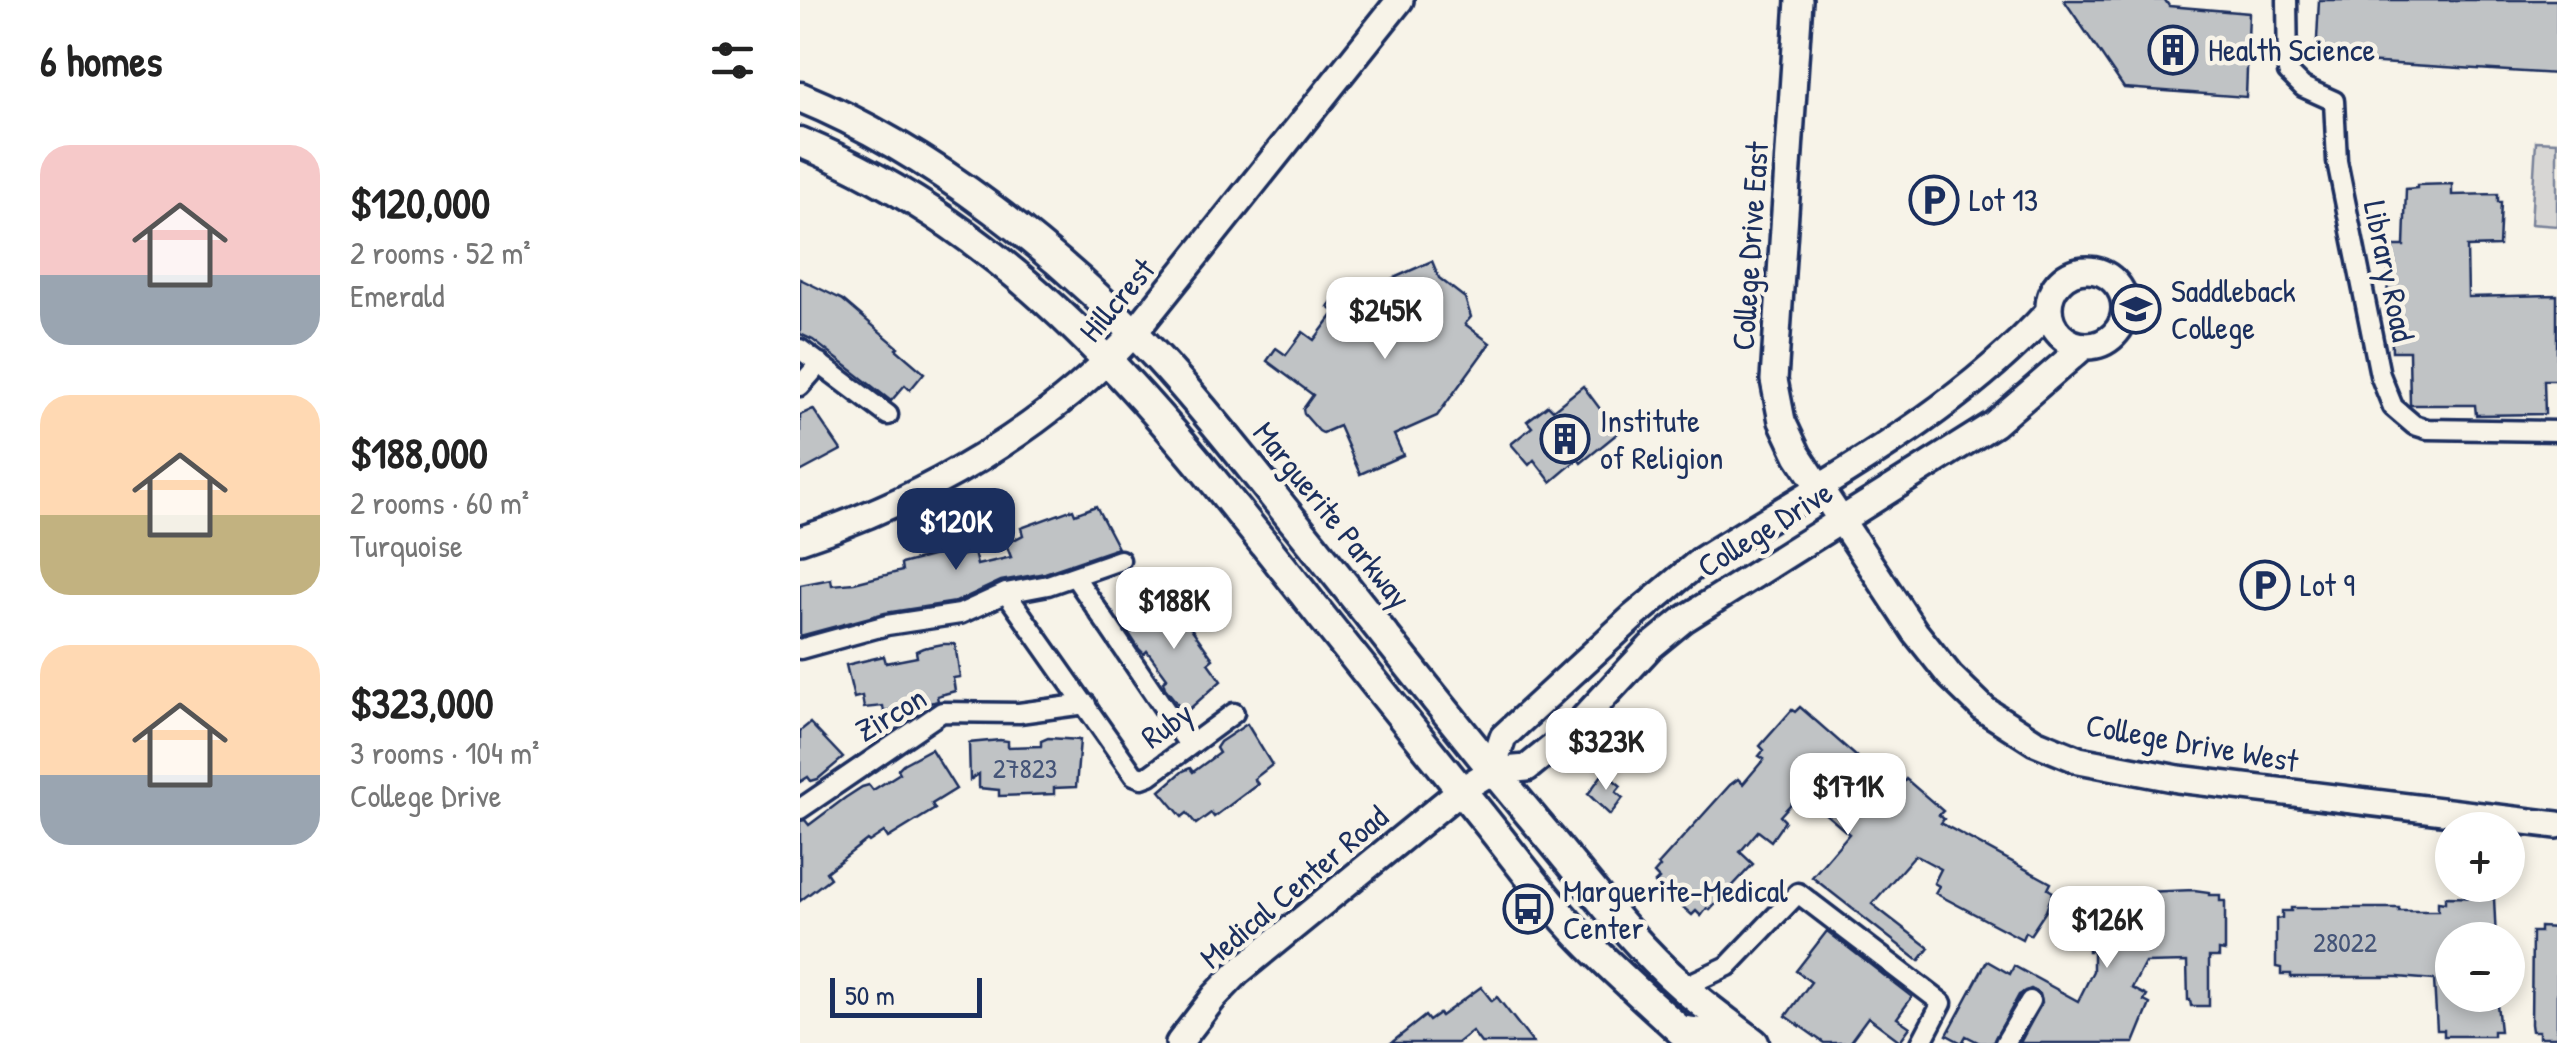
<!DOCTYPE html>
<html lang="en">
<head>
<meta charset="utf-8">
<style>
	:root { --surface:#fff; --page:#f2f2f2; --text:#222; --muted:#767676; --accent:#1b2f5e }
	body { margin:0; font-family:"Patrick Hand",sans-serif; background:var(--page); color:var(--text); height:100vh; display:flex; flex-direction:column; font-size:38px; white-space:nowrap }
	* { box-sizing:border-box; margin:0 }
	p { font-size:32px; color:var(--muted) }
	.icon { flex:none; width:55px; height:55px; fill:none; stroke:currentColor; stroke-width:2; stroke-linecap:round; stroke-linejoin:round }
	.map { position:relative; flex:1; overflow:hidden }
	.sheet { display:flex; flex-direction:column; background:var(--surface); width:800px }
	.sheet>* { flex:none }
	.tools { position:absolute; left:1635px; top:812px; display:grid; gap:20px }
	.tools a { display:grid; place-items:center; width:90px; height:90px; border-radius:50%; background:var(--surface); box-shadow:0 5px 15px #0003; font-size:50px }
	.scale { position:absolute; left:30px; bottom:25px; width:152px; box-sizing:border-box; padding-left:10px; border:5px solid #1b2f5e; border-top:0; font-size:28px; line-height:35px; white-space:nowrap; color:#1b2f5e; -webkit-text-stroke:8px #f7f3e8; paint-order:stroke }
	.price { position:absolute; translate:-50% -85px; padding:0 22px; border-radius:20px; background:#fff; color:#222; font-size:32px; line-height:65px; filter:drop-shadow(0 2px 5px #0008) }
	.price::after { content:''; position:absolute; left:50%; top:60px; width:30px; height:22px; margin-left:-15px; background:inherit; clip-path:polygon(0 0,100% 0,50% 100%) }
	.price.selected { background:var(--accent); color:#fff }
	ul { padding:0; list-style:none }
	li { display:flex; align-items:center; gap:30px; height:250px; padding:0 40px }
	li span { display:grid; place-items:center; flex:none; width:280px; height:200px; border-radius:30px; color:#555 }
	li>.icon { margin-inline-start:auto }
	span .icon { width:120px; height:120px; fill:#fffc; stroke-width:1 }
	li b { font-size:42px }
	h2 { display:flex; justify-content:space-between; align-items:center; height:120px; padding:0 40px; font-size:42px }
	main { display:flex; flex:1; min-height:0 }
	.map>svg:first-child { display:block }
</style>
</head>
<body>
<main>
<section class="sheet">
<h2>6 homes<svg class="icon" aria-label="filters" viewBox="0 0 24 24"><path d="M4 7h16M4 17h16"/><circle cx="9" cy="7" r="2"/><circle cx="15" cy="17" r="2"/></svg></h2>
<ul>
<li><span style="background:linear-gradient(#f6c9c9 65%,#9aa5b1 0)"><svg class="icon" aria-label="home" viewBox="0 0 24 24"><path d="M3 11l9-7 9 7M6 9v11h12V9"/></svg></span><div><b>$120,000</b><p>2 rooms · 52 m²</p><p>Emerald</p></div></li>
<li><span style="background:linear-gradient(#ffd9b3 60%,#c2b280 0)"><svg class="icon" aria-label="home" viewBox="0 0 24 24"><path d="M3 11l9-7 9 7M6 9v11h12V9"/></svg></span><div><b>$188,000</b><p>2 rooms · 60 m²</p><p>Turquoise</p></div></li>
<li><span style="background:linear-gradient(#ffd9b3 65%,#9aa5b1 0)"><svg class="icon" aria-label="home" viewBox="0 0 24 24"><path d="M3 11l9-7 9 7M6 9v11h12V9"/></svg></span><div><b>$323,000</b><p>3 rooms · 104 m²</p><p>College Drive</p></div></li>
</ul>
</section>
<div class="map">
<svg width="1757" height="1043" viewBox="0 0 1757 1043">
	<rect width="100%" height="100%" fill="#f7f3e8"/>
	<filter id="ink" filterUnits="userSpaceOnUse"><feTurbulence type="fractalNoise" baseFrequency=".01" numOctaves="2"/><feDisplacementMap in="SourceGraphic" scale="20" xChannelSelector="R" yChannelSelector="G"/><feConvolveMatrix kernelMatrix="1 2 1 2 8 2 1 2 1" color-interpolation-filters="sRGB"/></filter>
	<g filter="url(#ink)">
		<path fill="#d7d6d4" stroke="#798299" stroke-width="2.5" d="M1736,141L1757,142V226L1731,224Z"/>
		<g fill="#c0c3c5" stroke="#1b2f5e" stroke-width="2.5">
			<path d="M1264,0H1365L1369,6L1449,13L1446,97L1324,88Z"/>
			<path d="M1519,0H1757V74L1516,59Z"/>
			<path d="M1652,184V195L1698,194V202H1701L1699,246L1667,247L1668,297L1757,295V380H1744L1745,414L1676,415L1675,405H1610L1609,351H1592L1591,305H1587L1589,246H1604L1606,189L1617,188V185Z"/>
			<path d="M632,261L639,278L665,298L671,317L665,324L690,343L637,416L594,435L603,455L560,474L539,426L523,433L519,431L504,414L503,409L513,395L467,361L476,348L486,355L503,332L514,340L535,312L528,307L538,293L555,286L558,294Z"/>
			<path d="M0,279L43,300L98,347L96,349L124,373L110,390L105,385L91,401L13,340L0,334Z"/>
			<path d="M783,386L818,433L781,463L778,459L751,482L734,460L729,465L711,444L732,427L727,421L748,405L753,410Z"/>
			<path d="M13,409L41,450L0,472V415Z"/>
			<path d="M296,506L318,548L245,573L201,581L156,602L85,613L0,636V585L31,579L32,585L54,583L102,571L101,564L154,550L156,557L174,552L177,565L211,557L206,544L223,535L221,528L273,509L275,514Z"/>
			<path d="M364,598L377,617L381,614L413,659L408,663L421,681L385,713L365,688L363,681L367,678L347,651L344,654L339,649L321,621Z"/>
			<path d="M143,644H155L160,677L153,678L155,691L137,696L138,701L134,702L84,712L83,706L64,708L62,696L54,698L46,665L84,656L86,663L117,657L116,651L123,648Z"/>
			<path d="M1000,707L1090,786L1097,778L1103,783L1106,779L1143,811L1139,815L1144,819L1141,823L1251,883L1248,889L1253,892L1246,911L1230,935L1225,932L1222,939L1135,893L1139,886L1134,883L1141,869L1115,855L1072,904L1129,948L1119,961L1012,877L1049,834L1001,793L980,816L985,821L971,841L958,831L940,852L953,864L910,910L907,908L901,916L896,911L892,915L855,883L859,879L854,874L860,867L858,865L930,785L938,779L943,784L964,759L959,756L964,750L960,746L992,710L995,712Z"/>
			<path d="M10,723L43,758L18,779L11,781L8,777L0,782V731Z"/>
			<path d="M447,724L472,765L454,779L458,784L414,817L411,813L396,824L387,813L382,817L360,791L383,771L390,768L393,772L419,753L416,748L420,742Z"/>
			<path d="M248,738L280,740L276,787L254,788V794L199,796V790L179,788V774L170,780L169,743L200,740L208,741V747L241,746V741Z"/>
			<path d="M131,749L156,789L132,804L135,809L88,838L84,832L69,842L67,840L26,872L30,878L0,901V821L5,820L9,825L45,798L62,787L69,785L73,790L100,773L98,769L103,764Z"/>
			<path d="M804,772L821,786L816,792L823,798L810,815L788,794Z"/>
			<path d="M1394,890L1409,892V895H1420V901H1425V951L1419,950V957H1409V1006H1391L1390,1000H1388L1387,962L1345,963L1332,988L1347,996L1344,1001L1350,1004L1334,1043H1220L1242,1002L1240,994L1231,989L1219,995L1193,1043H1180L1166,1036L1162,1043L1147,1035L1187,961L1210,974L1214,966L1278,1001L1293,971V951H1288V900H1293V894Z"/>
			<path d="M1645,897L1694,898L1696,940H1652V995H1696L1700,1031H1693V1036H1644V1030H1637L1634,980L1598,977H1491V974H1481V968L1476,967V919L1482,918V911H1491V908H1599V911H1638V902L1645,903Z"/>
			<path d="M1740,927L1757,928V1037H1739V1031H1732L1731,1024L1732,932H1740Z"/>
			<path d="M1027,931L1112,997L1097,1018L1110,1027L1100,1041L1068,1017L1049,1043H1024L986,1016L1011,982L996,971Z"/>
			<path d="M681,987L692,1001L697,997L733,1043H681L672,1031L657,1043H591L625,1016L629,1021L639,1014L641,1016Z"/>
		</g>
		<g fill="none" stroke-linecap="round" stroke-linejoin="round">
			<g stroke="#1b2f5e" stroke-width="25">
				<g id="street">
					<path d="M1487,0L1488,72L1503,87L1534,101L1537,161L1580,375L1593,407L1614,425L1627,429L1757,431"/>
					<path d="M0,349L88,415"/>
					<path d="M0,386L20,363"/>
					<path d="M275,577L389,745"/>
					<path d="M206,593L334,775L342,778L350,775L434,713"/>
					<path d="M0,649L87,625L160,614L206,593L248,585L320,560"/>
					<path d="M0,809L142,712L219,713L286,704"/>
					<path d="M883,987L928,966L998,893L1142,1003L1121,1043"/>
					<path d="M1205,1043L1230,1001"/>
				</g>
			</g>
			<g stroke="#1b2f5e" stroke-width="32">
				<g id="secondary">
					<path d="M999,0L974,380L982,421L998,455L1115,632L1150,676L1185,710L1235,742L1279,760L1378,779L1757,825"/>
					<circle cx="1287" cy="308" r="38"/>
					<path d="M0,540C124,500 246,429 334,333L600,0"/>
					<path d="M692,771L703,737L834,616L900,561C1020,485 1153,417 1249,311"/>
					<path d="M379,1043L415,996L438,972L661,790L692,771L727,768L769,734L850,647L883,620L1194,424L1284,346"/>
				</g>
			</g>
			<g stroke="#1b2f5e" stroke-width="35">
				<g id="primary">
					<path d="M0,97C132,151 262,255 359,359C408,412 453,471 499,528C578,626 655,726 737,823C784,878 828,939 883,987C905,1007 930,1024 954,1043"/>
					<path d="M0,142C225,236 360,412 507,598C563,669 620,739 677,810C712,853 745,900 783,939C818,975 857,1009 894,1043"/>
					<path d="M880,1030L909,1034L921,1043"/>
				</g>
			</g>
			<use href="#street" stroke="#f7f3e8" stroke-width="18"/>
			<use href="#secondary" stroke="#f7f3e8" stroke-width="25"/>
			<use href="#primary" stroke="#f7f3e8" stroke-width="28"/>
		</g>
	</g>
	<defs>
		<g id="building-ring" transform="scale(2.5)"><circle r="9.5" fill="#f7f3e8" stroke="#1b2f5e" stroke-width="1.5"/><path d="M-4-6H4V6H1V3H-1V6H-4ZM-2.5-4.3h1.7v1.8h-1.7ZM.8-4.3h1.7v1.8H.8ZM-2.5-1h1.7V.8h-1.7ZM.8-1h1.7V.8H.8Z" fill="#1b2f5e"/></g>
		<g id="parking-ring" transform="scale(2.5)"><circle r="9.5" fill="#f7f3e8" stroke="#1b2f5e" stroke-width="1.5"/><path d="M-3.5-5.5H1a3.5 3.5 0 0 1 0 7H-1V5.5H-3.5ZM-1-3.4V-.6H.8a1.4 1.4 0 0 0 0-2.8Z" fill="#1b2f5e"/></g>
		<g id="university-ring" transform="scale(2.5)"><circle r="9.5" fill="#f7f3e8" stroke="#1b2f5e" stroke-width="1.5"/><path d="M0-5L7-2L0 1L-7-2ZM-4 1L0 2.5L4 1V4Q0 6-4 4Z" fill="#1b2f5e"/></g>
		<g id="bus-ring" transform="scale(2.5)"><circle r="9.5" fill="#f7f3e8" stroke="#1b2f5e" stroke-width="1.5"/><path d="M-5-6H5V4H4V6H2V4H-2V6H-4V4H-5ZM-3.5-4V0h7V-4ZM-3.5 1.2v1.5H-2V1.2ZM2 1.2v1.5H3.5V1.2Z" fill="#1b2f5e"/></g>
	</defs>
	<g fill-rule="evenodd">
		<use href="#building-ring" x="1373" y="50"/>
		<use href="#parking-ring" x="1134" y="200"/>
		<use href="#university-ring" x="1336" y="309"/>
		<use href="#building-ring" x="765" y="439"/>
		<use href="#parking-ring" x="1465" y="585"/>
		<use href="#bus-ring" x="728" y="909"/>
	</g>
	<g text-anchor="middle" stroke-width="9" stroke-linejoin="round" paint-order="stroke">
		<g font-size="28" fill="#445478">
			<text x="225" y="778">27823</text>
			<text x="1545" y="952">28022</text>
		</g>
		<g font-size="32" fill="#1b2f5e" stroke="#f7f3e8" text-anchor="start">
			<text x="1408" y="61">Health Science</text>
			<text x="1169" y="211">Lot 13</text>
			<text x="1371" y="302">Saddleback<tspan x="1371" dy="37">College</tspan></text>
			<text x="800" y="432">Institute<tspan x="800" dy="37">of Religion</tspan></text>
			<text x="1500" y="596">Lot 9</text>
			<text x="763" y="902">Marguerite-Medical<tspan x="763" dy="37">Center</tspan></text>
		</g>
		<g font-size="32" fill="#1b2f5e" stroke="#f7f3e8">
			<text transform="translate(950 246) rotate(-86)" y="11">College Drive East</text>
			<text transform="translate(1589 271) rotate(78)" y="11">Library Road</text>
			<text transform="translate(317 300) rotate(-50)" y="11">Hillcrest</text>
			<text transform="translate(532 515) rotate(51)" y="11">Marguerite Parkway</text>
			<text transform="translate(965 529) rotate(-32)" y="11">College Drive</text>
			<text transform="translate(91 714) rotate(-31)" y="11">Zircon</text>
			<text transform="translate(367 725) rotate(-36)" y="11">Ruby</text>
			<text transform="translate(1392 743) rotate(10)" y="11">College Drive West</text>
			<text transform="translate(494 887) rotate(-40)" y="11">Medical Center Road</text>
		</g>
	</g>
</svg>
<div class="tools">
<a>+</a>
<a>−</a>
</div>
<div class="scale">50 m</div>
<b class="price" style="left:585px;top:362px">$245K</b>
<b class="price selected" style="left:156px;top:573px">$120K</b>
<b class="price" style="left:374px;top:652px">$188K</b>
<b class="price" style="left:806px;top:793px">$323K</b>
<b class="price" style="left:1048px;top:838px">$171K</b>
<b class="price" style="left:1307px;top:971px">$126K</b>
</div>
</main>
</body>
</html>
